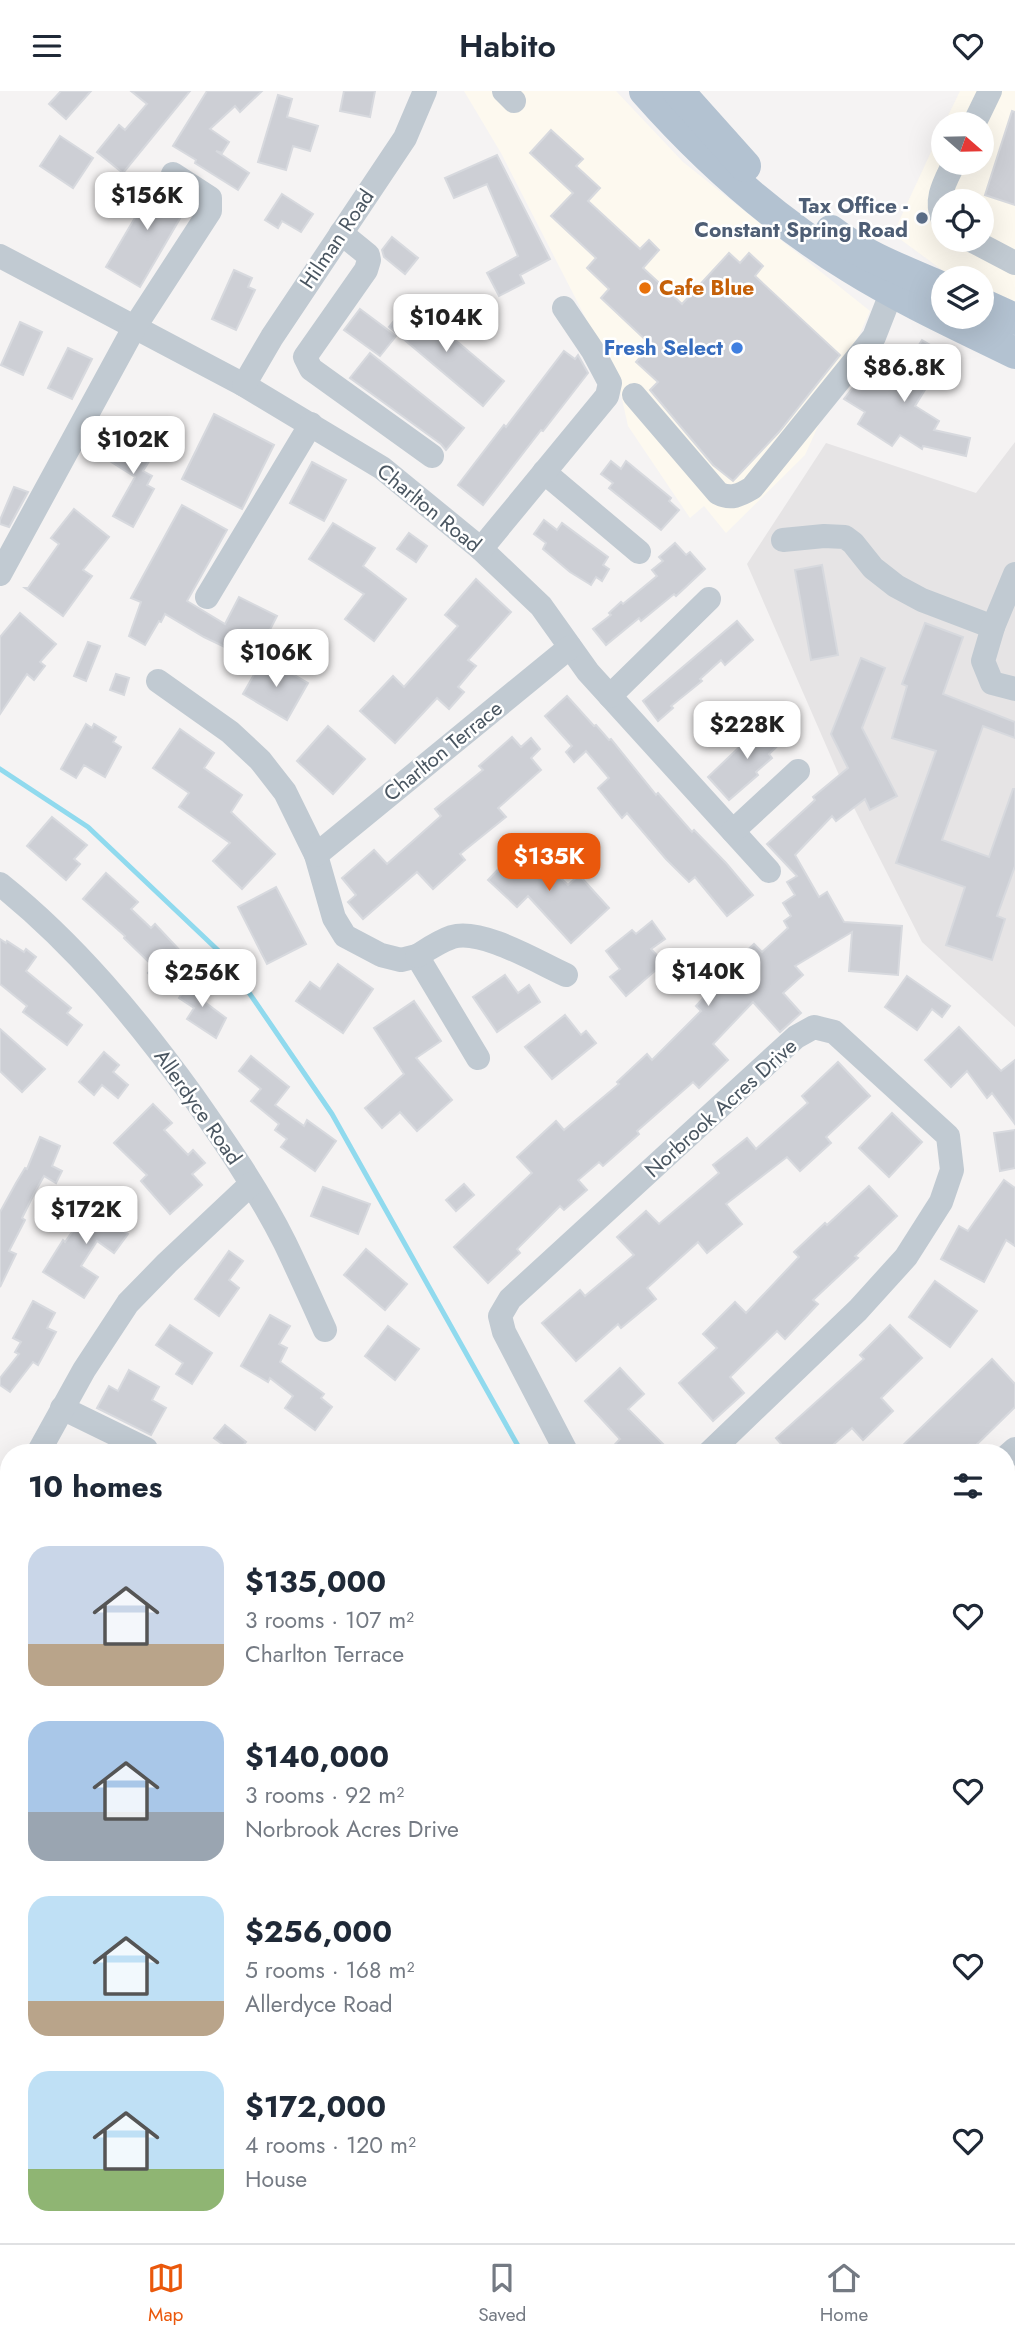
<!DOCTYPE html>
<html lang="en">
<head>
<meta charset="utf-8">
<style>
	:root { --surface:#fff; --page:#f2f2f3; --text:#1f2937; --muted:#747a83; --line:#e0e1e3; --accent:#ea580c }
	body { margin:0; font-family:Jost,sans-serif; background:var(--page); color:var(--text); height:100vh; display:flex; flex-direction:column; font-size:26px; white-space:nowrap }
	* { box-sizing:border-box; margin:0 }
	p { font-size:23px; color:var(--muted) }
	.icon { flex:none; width:38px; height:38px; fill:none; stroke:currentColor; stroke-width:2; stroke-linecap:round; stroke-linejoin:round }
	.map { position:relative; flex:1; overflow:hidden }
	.drawer { position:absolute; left:0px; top:1353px; width:1015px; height:800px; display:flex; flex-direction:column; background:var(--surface); border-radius:28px 28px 0 0; box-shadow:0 7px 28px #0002 }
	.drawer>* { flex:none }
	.needle { width:46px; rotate:110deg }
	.controls { position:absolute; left:931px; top:21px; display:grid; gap:14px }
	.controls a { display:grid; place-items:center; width:63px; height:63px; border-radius:50%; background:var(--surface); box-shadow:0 7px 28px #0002; font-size:35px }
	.price { position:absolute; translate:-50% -60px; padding:0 16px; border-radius:14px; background:#fff; color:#222; font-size:23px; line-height:46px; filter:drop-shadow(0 2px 4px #0008) }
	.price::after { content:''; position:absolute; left:50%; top:42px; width:21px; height:16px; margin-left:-10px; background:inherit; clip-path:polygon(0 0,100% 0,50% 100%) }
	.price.on { background:var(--accent); color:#fff }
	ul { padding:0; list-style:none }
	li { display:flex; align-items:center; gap:21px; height:175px; padding:0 28px }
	li span { display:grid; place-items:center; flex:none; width:196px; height:140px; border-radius:21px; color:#555 }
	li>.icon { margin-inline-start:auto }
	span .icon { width:84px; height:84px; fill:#fffc; stroke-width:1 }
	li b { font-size:30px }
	h2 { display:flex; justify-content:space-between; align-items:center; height:84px; padding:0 28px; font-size:30px }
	header { display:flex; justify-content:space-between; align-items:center; height:91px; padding:0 28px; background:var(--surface); font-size:32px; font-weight:600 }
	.tabs { display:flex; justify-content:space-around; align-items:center; height:98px; border-top:2px solid var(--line); background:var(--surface); font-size:19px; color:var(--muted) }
	.tabs a { display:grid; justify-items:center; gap:4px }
	.tabs .on { color:var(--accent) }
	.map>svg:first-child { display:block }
</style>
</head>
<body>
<header><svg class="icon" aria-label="menu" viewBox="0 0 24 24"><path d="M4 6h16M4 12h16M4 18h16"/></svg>Habito<svg class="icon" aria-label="heart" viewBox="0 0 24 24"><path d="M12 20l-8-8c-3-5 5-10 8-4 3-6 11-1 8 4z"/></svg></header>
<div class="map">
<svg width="1015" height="2152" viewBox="0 0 1015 2152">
	<rect width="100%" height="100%" fill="#f5f3f3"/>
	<g fill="#fdf9ef" fill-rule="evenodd">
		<path d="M464,0H616L683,71L870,220L805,364L726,442L704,415L690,427L628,335L618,290L501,62Z"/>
		<path d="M960,0H1015V233L982,208V187H953L893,143L943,35V72H982V33H944ZM943,110H982V149H943Z"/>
	</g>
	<path fill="#e6e4e5" d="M1015,351V936L922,851L849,707L747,473L826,352L976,402Z"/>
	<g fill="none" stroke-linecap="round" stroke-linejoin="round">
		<g stroke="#90daee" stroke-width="5">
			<path d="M0,678L88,736L224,865L332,1023L522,1362"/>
			<path d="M980,2144L985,2152"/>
		</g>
	</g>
	<g fill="#cdcfd5" stroke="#d7d9de" stroke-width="2">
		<path d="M61,0H91L66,28L49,13Z"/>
		<path d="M131,0H190L123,82L97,61L119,34L125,39L147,13Z"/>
		<path d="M207,0H262L240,21L235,15L210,38L229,51L222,62L216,60L249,82L238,99L195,72L196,69L173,55Z"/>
		<path d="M344,0H375L370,26L340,20Z"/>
		<path d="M278,4L292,8L287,26L318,35L310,60L293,55L286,79L258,71Z"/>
		<path d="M1012,20L1015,21V114L985,104Z"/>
		<path d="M551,39L583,68L576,75L600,97L588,110L640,158L649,149L659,159L643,177L682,213L729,162L740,172L749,162L763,175L755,185L840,264L779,341L733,390L713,374L650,299L658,291L636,271L651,254L601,207L609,198L587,177L596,167L551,125L573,102L530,62Z"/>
		<path d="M60,45L93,67L73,97L40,75Z"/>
		<path d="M497,64L550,168L520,184L524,192L499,205L487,182L518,165L487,93L454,107L445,87Z"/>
		<path d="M153,86L187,110L179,122L182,124L140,196L106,176L136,125L132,121Z"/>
		<path d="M282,103L313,123L301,141L282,130L278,137L265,129Z"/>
		<path d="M392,146L418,167L405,183L384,166L382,159Z"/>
		<path d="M234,179L252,187L248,196L255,199L236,239L212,228Z"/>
		<path d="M410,211L504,290L483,315L389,236Z"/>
		<path d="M360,218L396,245L380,265L344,239Z"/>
		<path d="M20,231L42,241L23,284L1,274Z"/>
		<path d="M922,249L939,259L931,271L939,276L915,315L939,330L934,339L970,347L966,365L923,355L922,358L900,344L892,355L858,333L865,321L844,308L865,281L883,293L904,259L912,265Z"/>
		<path d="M68,257L92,268L72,308L48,297Z"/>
		<path d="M564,260L575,268L578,264L588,282L543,340L541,339L483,414L458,394L504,334L506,336Z"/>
		<path d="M370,262L464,337L446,359L441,353L350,287Z"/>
		<path d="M214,323L274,354L242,418L182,388Z"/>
		<path d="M140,344L158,356L143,380L152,385L147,394L154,398L133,436L113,425L135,386L105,367L119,346L133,355Z"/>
		<path d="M611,370L621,378L626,370L671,407L669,410L679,419L661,439L609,397L613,392L601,383Z"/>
		<path d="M312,371L346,389L324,430L290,412Z"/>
		<path d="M14,396L28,401L9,436L0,433V429Z"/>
		<path d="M182,414L227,439L187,510L225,533L239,506L277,525L254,570L204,546L165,523L161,531L159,530L145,554L129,545L141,511L131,507Z"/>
		<path d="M74,418L109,446L83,479L92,485L63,525L25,497H28L59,453L51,447Z"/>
		<path d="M544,429L557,439L562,432L608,466L603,474L609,478L602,490L596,486L591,494L570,481L543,458L546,452L534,443Z"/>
		<path d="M333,432L375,457L363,475L406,508L374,550L345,528L364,503L309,468Z"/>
		<path d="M409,442L427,455L416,471L397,458Z"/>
		<path d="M675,452L686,464L690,461L705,478L676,505L674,503L641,530L639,527L606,554L593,538L611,524L609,522L621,511L623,513L657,485L652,479L663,470L659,466Z"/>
		<path d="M822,474L838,564L811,569L795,479Z"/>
		<path d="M476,488L511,521L468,569L476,575L458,596L464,601L449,618L437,607L395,652L360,620L393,585L404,596L458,535L445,524Z"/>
		<path d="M20,522L56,553L40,571L45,575L34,589L27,583L0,623V546Z"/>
		<path d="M737,530L753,549L725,574L721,569L700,588L702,590L671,615L673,617L658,630L643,610Z"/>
		<path d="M925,532L963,546L943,603L1015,631V647L983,635L942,749L989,766L1013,698H1015V775L997,825L1005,828L992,869L946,854L965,796L896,772L936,660L892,647L907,595L902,593Z"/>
		<path d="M88,551L100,555L86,590L74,585Z"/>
		<path d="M264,566L308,592L287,629L243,603Z"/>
		<path d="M861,567L885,577L862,637L897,705L870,719L865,708L836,730L832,725L795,764L819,806L827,801L844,831L902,835L898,884L849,880L852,841L795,875L803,884L783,902L801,922L780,941L753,911L713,953L728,969L699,997L693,991L637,1040L639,1043L603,1075L599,1071L578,1089L587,1099L564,1119L560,1115L517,1158L520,1162L488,1192L454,1156L532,1082L517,1066L556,1030L564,1039L619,993L617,991L647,963L652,969L701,920L696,915L726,882L724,881L754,853L762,861L788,837L784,830L791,825L783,812L795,804L787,791L797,785L767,753L815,709L813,706L848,677L831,643Z"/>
		<path d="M116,583L129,587L124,604L110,599Z"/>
		<path d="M567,605L594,635L596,634L609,649L611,648L656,704L658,702L692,741L694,739L726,772L753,804L727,825L695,786L689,791L666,768L627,722L622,727L598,697L609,687L586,660L574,671L566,661L572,655L545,625Z"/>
		<path d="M770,629L787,646L769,663L772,667L756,681L758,684L729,709L708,686L752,644L754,647Z"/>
		<path d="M86,633L92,637L94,633L116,646L113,651L121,656L105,686L84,674L76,687L61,678Z"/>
		<path d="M328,635L365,668L333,703L297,670Z"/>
		<path d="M180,638L214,662L204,677L242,704L231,721L275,763L242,798L213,770L230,752L179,716L189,702L153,677Z"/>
		<path d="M512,646L521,656L531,647L540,658L531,667L541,679L498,717L506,726L460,763L465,769L433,798L417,781L363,828L348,811L356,804L342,787L374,759L387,773L441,725L435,718L483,679L479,675Z"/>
		<path d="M52,726L87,754L74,768L80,773L66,789L27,755Z"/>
		<path d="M523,752L568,794L579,784L609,817L571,852L528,805L517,816L488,789Z"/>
		<path d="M106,782L138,811L131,818L151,837L155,833L186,866L160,893L148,882L154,876L124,847L125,845L83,808Z"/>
		<path d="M276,796L306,853L267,873L238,816Z"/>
		<path d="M652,830L665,848L651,858L664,872L626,905L610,886L620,878L606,860L632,839L636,843Z"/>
		<path d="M0,848L6,852L7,850L24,861L26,858L36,866L26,880L71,917L67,922L82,934L67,954L23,921L27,915L0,893Z"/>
		<path d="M338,873L373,898L343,942L296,910L310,891L320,898Z"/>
		<path d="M505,884L518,902L529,894L540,911L497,941L473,906Z"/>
		<path d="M907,885L950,915L942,926L932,918L917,939L885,916Z"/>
		<path d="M192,887L209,898L202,909L226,927L216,947L187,928L194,917L179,907Z"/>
		<path d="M414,910L441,950L416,967L452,1009L417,1040L400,1021L382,1037L365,1017L404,983L374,937Z"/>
		<path d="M565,924L581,944L586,940L596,952L552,988L525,956Z"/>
		<path d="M959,936L1001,980L1015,969V1033L992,1002L987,1007L967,980L951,996L925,969Z"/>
		<path d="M0,938L45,978L22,1001L0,980Z"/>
		<path d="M104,961L119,974L113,981L128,994L118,1007L102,994L94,1004L79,991Z"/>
		<path d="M251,965L289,996L275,1014L304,1035L307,1029L336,1050L315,1080L281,1056L287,1048L275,1039L279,1033L251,1010L261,998L239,980Z"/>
		<path d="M838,971L870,1005L826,1046L831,1052L800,1080L787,1066L726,1113L742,1133L707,1162L698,1151L647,1197L656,1208L621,1237L618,1233L576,1270L542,1232L580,1199L585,1205L634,1164L617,1146L646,1120L659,1133L719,1082L713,1074L747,1047L756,1058L808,1012L802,1005Z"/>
		<path d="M153,1013L172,1032L164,1039L188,1064L193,1059L205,1072L192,1083L202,1094L170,1123L141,1090L147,1084L114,1052Z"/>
		<path d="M892,1022L922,1051L889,1086L859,1057Z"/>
		<path d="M1015,1039V1077L1000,1080L994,1042Z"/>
		<path d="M40,1046L60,1055L52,1075L62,1080L56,1092L44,1085L35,1101L22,1127L25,1129L9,1160L16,1163L0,1196V1121L16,1092L25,1077L27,1078Z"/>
		<path d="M1004,1089L1015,1097V1155L1006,1149L984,1191L941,1168L959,1135L968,1140Z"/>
		<path d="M464,1093L474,1104L456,1120L446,1109Z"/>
		<path d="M869,1095L897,1125L855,1165L858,1167L813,1209L818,1213L785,1248L777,1240L730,1286L744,1302L713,1330L679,1292L717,1257L703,1243L735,1211L746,1222L799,1166L794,1161L825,1132L827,1134Z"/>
		<path d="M323,1096L370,1113L358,1143L311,1125Z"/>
		<path d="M98,1104L125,1123L117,1135L128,1143L114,1162L97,1150L81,1175L98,1186L84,1207L43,1181L63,1149L65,1151Z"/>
		<path d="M366,1158L407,1193L385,1219L344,1184Z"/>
		<path d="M229,1160L243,1170L229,1189L239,1197L219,1225L195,1208Z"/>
		<path d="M935,1190L977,1220L950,1256L909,1226Z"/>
		<path d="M33,1210L55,1222L47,1237L56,1241L38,1274L33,1271L10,1301L0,1294V1287L19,1263L15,1261L21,1251L13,1247Z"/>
		<path d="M270,1224L290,1235L279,1253L287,1257L280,1271L324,1303L321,1307L332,1316L315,1339L285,1317L293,1305L270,1287L268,1291L241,1275Z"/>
		<path d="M170,1234L212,1262L192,1293L176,1283L183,1272L156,1254Z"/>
		<path d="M890,1234L922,1267L881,1307L893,1320L863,1349L852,1337L824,1362H789L776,1347L864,1268L860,1264Z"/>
		<path d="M388,1235L419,1258L395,1289L365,1265Z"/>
		<path d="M992,1268L1015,1293V1316L968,1362H895Z"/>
		<path d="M620,1277L644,1303L628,1318L672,1362H607L620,1348L585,1310Z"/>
		<path d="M129,1279L159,1296L152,1309L166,1317L151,1344L97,1317L109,1295L118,1300Z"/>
		<path d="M225,1334L246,1351L237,1362H215L222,1353L214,1347Z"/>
	</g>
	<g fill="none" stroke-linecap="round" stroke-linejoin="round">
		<g stroke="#c1cad2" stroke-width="24">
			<path d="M504,0L514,10"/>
			<path d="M974,33L990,0"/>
			<path d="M943,129C934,108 945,91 954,72"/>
			<path d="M341,142L368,164L369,169L366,179L305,266L311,278L432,365"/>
			<path d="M971,149L1015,172"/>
			<path d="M0,165L244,294L382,377L481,458L541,515L588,581L769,780"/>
			<path d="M244,294L272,246L405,47L425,0"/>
			<path d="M634,304L718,402C731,409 740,404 752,397L874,246L892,200L900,186"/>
			<path d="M544,381L639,461"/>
			<path d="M783,449L824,445L845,446L853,452L873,477L896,495L922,509L993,536"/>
			<path d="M481,458L607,305L610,292L593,260L564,217"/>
			<path d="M0,483L134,237L210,120V107L173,83"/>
			<path d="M1015,483L993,536L983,570L992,592L1015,598"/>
			<path d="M207,506L311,333"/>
			<path d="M158,590L230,641L260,669L285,701L316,764L334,827L345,845L381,864L401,869L417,865L478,967"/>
			<path d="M610,605L709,508"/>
			<path d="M733,740L798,680"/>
			<path d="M316,764L570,556"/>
			<path d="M0,793C75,853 136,927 192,1004C225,1051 259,1100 285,1152C299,1181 312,1210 325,1239"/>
			<path d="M417,865C428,858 440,850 452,846C482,837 539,872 566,884"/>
			<path d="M62,1317L146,1358"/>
			<path d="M38,1362L84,1279L128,1212L167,1172L251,1093"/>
			<path d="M567,1362L504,1241L500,1225L510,1208L796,946L814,936L834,941L948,1045L952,1079L941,1111L906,1166L858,1219L709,1362"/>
			<path d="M1006,1366L1015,1358"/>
			<path d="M0,1431L9,1415"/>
			<path d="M0,1482L9,1488"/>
			<path d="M615,2144L618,2152"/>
		</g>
		<g stroke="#b3c2d1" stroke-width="32">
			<path d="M645,0C704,67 774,129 850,176C903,209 960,235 1015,262"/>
			<path d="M678,0L745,75"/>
			<path d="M831,140C863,165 906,181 943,197"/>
			<path d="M982,213L1015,228"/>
			<path d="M1006,1826L1015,1824"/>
			<path d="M401,2152L411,2144"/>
		</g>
	</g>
	<circle fill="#5c6f8a" stroke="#fff" stroke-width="2.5" cx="922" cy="127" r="7"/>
	<circle fill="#e8710a" stroke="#fff" stroke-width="2.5" cx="645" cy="197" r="7"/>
	<circle fill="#3f7fe0" stroke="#fff" stroke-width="2.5" cx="737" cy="257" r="7"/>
	<g text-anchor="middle" stroke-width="5" stroke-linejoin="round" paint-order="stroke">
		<g font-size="21" font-weight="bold" fill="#4e5e75" stroke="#fff" text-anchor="end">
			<text x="908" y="122">Tax Office -<tspan x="908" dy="24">Constant Spring Road</tspan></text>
		</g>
		<g font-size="21" fill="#4a5661" stroke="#fff">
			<text transform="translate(337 148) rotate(-56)" y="7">Hilman Road</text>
			<text transform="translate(429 417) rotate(39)" y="7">Charlton Road</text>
			<text transform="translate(443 660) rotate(-39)" y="7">Charlton Terrace</text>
			<text transform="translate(198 1016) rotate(55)" y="7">Allerdyce Road</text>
			<text transform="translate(721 1017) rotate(-42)" y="7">Norbrook Acres Drive</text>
		</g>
		<g font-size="21" font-weight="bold" fill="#c56008" stroke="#fff" text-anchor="start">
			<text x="659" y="204">Cafe Blue</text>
		</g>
		<g font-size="21" font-weight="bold" fill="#366cbe" stroke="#fff" text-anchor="end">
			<text x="723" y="264">Fresh Select</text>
		</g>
	</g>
</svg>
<div class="controls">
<a><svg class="needle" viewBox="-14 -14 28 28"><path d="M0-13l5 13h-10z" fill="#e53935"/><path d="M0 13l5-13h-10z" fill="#747a83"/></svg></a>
<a><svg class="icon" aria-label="locate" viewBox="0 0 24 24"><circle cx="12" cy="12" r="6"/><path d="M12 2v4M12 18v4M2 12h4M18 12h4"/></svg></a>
<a><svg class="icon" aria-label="layers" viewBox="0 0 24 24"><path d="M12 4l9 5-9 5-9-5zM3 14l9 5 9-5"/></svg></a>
</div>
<b class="price" style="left:147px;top:141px">$156K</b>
<b class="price" style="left:446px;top:263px">$104K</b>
<b class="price" style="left:904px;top:313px">$86.8K</b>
<b class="price" style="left:133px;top:385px">$102K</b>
<b class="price" style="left:276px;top:598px">$106K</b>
<b class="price" style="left:747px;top:670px">$228K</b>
<b class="price on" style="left:549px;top:802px">$135K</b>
<b class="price" style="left:708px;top:917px">$140K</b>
<b class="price" style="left:202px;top:918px">$256K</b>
<b class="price" style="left:86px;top:1155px">$172K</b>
<section class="drawer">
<h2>10 homes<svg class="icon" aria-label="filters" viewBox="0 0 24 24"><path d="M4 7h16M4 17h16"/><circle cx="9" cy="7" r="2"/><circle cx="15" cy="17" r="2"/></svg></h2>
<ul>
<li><span style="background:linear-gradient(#c9d6e8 70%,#b9a48a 0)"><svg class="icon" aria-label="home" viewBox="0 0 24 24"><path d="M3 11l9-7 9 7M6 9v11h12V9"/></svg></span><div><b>$135,000</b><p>3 rooms · 107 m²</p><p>Charlton Terrace</p></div><svg class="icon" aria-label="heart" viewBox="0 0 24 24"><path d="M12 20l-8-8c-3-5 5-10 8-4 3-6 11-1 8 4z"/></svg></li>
<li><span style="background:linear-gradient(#a9c7e8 65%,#9aa5b1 0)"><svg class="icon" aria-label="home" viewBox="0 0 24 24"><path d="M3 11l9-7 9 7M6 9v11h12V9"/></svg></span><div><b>$140,000</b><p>3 rooms · 92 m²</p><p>Norbrook Acres Drive</p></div><svg class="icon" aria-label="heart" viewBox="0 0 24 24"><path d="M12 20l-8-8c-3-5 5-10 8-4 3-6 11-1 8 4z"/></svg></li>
<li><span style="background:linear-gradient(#bfe0f5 75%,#b9a48a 0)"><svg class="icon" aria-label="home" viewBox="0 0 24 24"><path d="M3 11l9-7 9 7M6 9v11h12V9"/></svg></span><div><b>$256,000</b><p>5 rooms · 168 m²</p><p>Allerdyce Road</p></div><svg class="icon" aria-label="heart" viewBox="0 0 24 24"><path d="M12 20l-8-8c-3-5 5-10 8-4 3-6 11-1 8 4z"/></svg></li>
<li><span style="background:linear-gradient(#bfe0f5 70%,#8fb573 0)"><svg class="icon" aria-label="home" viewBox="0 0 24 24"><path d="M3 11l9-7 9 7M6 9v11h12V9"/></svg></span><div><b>$172,000</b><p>4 rooms · 120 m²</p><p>House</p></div><svg class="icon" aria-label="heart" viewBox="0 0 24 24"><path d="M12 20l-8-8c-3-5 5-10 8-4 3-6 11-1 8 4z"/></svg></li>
</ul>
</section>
</div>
<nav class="tabs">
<a class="on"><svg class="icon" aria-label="map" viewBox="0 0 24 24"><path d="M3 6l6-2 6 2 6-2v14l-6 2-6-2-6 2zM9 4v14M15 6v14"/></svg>Map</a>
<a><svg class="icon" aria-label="saved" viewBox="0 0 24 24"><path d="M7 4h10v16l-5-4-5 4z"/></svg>Saved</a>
<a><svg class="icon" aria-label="home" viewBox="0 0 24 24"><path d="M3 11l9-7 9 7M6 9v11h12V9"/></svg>Home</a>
</nav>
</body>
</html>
